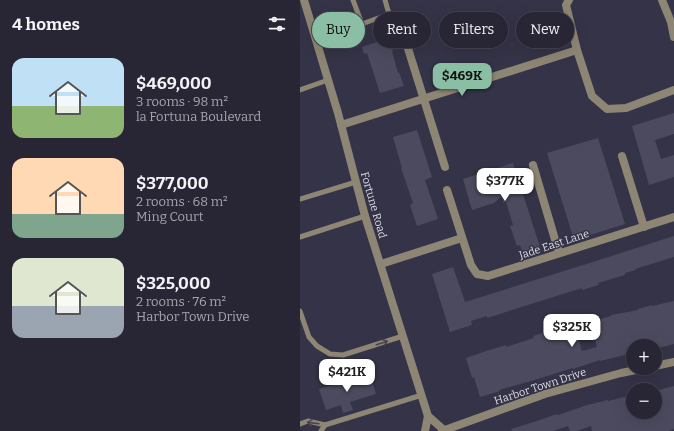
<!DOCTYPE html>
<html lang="en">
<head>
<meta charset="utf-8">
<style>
	:root { --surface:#282635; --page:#343241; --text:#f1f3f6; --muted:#a5a5ad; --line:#444350; --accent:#8abfa5 }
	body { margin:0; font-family:Bitter,serif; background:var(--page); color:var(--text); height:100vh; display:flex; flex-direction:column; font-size:15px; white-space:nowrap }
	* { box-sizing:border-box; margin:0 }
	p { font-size:13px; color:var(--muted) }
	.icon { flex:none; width:22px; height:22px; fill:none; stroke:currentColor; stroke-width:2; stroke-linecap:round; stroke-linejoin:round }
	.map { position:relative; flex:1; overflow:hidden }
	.details { display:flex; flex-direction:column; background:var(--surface); width:300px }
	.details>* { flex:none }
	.hud { position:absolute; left:12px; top:12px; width:302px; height:36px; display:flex; gap:8px }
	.fabs { position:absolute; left:326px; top:339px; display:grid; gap:8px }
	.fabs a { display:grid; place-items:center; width:36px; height:36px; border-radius:50%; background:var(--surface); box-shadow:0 4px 16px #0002,0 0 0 1px var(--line); font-size:20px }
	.price { position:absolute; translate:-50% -34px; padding:0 9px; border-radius:8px; background:#fff; color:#222; font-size:13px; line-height:26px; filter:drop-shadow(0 1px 2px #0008) }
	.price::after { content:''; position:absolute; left:50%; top:24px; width:12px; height:9px; margin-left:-6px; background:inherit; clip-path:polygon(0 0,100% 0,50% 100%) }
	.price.on { background:var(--accent); color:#111 }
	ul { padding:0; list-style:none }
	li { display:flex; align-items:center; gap:12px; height:100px; padding:0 12px }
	li span { display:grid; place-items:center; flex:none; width:112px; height:80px; border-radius:12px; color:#555 }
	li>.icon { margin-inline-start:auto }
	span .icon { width:48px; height:48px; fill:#fffc; stroke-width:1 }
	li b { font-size:17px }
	h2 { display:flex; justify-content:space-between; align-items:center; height:48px; padding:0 12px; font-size:17px }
	.tag { padding:0 14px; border-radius:18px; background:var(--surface); box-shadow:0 4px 16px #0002,0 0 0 1px var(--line); font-size:14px; line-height:36px }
	.tag.on { background:var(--accent); color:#111 }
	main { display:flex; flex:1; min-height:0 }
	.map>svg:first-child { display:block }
</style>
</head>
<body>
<main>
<section class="details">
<h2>4 homes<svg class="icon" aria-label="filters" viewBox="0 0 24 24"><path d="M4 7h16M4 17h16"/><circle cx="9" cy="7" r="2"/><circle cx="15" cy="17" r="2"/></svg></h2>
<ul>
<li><span style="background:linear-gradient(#bfe0f5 60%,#8fb573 0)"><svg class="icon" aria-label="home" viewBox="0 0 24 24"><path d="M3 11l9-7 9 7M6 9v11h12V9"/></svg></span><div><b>$469,000</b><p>3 rooms · 98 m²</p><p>la Fortuna Boulevard</p></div></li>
<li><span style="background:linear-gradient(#ffd9b3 70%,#7fa58c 0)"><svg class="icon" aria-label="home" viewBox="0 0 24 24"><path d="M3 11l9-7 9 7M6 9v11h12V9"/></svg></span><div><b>$377,000</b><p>2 rooms · 68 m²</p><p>Ming Court</p></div></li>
<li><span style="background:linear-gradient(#dfe7d0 60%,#9aa5b1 0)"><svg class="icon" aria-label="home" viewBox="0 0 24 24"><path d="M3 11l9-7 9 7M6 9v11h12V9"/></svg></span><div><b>$325,000</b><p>2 rooms · 76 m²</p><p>Harbor Town Drive</p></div></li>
</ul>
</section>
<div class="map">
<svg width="374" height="431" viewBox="0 0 374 431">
	<rect width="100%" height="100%" fill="#353347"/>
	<g fill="#4b4a5f">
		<path d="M89,38L93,51H92L98,73L99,72L104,86L80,93L67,53L64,54L62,47Z"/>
		<path d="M374,113V134L355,140L361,159L374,155V177L349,185L332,126Z"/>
		<path d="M117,130L132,177L125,180L138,219L117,226L110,205L113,203L101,168H102L93,137Z"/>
		<path d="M298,138L325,224L274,240L247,153Z"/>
		<path d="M213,163L241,250L223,256L220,245L217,246L210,226L213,225L206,202L203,203L201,197L194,203L172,210L163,179Z"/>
		<path d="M374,236V257L335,269L336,270L325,273V275L298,283L299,285L282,290V288L187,318V316L171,321L172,325L150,332L132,274L153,267L165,302L296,261Z"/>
		<path d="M374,301V344L355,349V346H333V353L300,361V360L273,369V368L228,382H227L199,390L200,391L180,397L174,377L172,378L166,358L186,351L206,345V347L234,338L233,336L252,330V331L274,325L282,351L297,347L290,322L311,316V315L338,310V309L352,305V306Z"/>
		<path d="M70,374L76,394L50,402L53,410L43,413L41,405L26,410L19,389Z"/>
		<path d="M374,386V429L368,431H292L291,426L277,431H270L268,426L253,431H212L211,429L237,421L257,414L258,415L287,405L308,400V401L328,396L333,416L351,412H355V391Z"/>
	</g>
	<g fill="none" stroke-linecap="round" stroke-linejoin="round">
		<g stroke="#8e8674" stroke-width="5">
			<path d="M53,0L62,24L89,14L85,0"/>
			<path d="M0,90L28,80"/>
			<path d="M0,199L56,182"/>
			<path d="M0,237L65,216"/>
			<path d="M0,311L9,337L17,346L30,354L43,355L103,336"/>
			<path d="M0,424L8,421L25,425L122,395"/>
			<path d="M21,431L25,425"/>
		</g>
		<g stroke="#8e8674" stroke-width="8">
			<path d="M269,0L266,5L277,50L292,96L307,109L326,108L374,90"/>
			<path d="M362,0L371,22L374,37"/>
			<path d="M106,42L145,167"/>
			<path d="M41,125L277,50"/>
			<path d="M322,156L344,227"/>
			<path d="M233,165L259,253"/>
			<path d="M147,190L171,265L177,274L188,276L374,217"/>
			<path d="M81,264L162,238"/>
			<path d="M355,366L374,362"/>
			<path d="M142,431L245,394L321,373L346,368"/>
		</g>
		<g stroke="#8e8674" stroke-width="8">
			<path d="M4,0L38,113L56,182L65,216L128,416L125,431"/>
			<path d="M128,416L145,431"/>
		</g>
	</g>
	<defs><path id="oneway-shaft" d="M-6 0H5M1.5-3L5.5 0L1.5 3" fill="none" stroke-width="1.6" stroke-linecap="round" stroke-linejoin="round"/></defs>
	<g stroke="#474450">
		<use href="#oneway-shaft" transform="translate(82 343) rotate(-18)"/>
		<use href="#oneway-shaft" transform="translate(13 423) rotate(-173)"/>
	</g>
	<g text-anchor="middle" stroke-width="3" stroke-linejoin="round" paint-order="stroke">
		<g font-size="11" fill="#dadae6" stroke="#353347">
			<text transform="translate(74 205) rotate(74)" y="4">Fortune Road</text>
			<text transform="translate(254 244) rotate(-18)" y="4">Jade East Lane</text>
			<text transform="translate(240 386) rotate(-18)" y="4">Harbor Town Drive</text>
		</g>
	</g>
</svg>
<div class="fabs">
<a>+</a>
<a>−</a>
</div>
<b class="price on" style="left:162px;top:97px">$469K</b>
<b class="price" style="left:205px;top:202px">$377K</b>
<b class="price" style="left:272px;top:348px">$325K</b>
<b class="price" style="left:47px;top:393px">$421K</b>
<div class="hud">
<a class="tag on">Buy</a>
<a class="tag">Rent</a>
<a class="tag">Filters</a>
<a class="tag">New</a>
</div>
</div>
</main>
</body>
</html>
